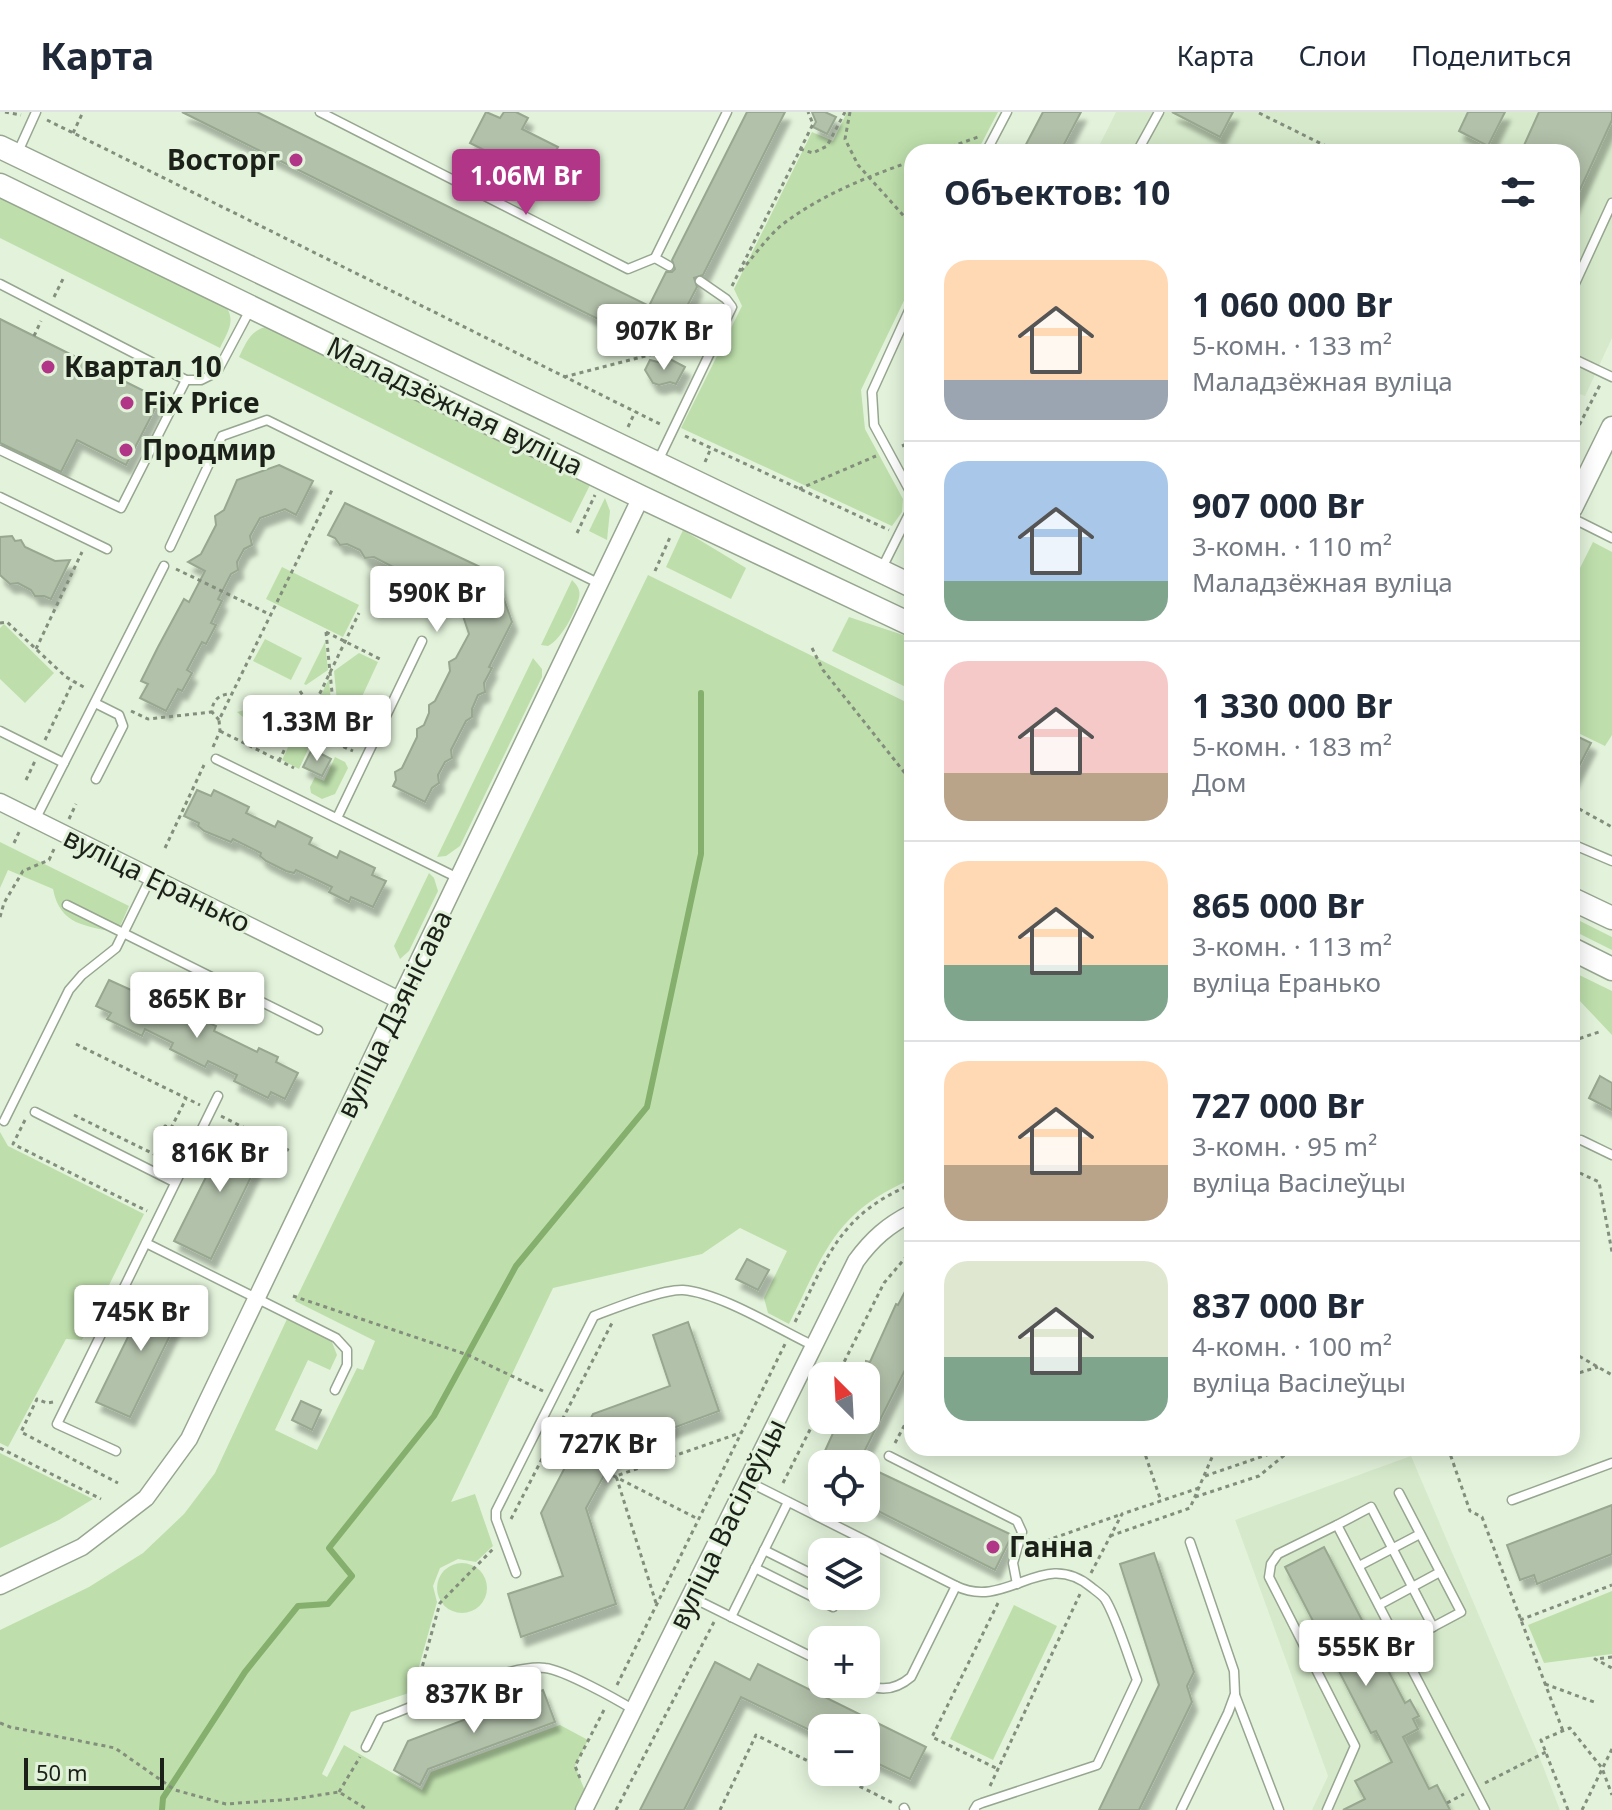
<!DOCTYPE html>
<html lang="ru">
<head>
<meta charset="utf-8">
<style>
	:root { --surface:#fff; --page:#f2f2f3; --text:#1f2937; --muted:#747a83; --line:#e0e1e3; --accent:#b23688 }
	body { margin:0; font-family:"Noto Sans",sans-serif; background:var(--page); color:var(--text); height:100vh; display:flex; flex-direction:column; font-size:30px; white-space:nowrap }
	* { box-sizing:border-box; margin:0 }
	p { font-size:26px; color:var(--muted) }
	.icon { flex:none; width:44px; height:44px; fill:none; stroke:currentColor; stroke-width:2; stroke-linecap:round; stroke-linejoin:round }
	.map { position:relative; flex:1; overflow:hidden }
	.side { position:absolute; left:904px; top:32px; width:676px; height:1312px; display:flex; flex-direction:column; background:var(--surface); border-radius:24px; box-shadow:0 4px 20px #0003 }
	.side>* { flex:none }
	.needle { width:52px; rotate:336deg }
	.tools { position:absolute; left:808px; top:1250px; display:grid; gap:16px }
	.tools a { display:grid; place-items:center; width:72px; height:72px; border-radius:16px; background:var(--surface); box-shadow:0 4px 20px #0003; font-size:40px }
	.scale { position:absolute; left:24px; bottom:20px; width:140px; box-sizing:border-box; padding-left:8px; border:4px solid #1b2118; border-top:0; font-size:22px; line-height:28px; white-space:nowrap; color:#1b2118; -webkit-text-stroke:6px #e3f3db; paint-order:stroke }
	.price { position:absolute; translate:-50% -68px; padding:0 18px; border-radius:8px; background:#fff; color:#222; font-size:26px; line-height:52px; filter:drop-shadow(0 2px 4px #0008) }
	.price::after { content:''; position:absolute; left:50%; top:48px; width:24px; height:18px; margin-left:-12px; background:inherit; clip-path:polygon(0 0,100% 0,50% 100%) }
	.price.current { background:var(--accent); color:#fff }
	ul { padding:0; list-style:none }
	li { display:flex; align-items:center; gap:24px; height:200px; padding:0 40px }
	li+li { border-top:2px solid var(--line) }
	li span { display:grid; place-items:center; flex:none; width:224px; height:160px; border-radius:24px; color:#555 }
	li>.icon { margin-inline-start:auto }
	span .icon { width:96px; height:96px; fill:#fffc; stroke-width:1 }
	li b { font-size:34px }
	h2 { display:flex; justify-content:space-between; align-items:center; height:96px; padding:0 40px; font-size:34px }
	header { display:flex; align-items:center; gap:48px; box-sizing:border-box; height:112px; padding:0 40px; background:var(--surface); border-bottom:2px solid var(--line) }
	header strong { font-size:38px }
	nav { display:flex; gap:44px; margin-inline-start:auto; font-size:28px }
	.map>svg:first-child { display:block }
</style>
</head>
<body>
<header>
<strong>Карта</strong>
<nav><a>Карта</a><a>Слои</a><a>Поделиться</a></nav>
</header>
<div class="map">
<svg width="1612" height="1698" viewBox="0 0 1612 1698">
	<defs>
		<filter id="shadow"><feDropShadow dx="5" dy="9" stdDeviation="2" flood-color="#0004"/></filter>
	</defs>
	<rect width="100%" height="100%" fill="#e3f3db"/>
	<g fill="#d6eacb">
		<path d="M1116,0H1612V226L1585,284L1572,279V40H1096Z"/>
		<path d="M1411,1344L1539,1644L1560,1698H1312L1328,1664L1235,1408Z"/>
	</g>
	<g fill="#bedfac">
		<path d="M847,0H998L977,40H912V172L861,278L865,317L903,387L902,400L892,414L681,316L742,194L734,177L812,20L833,29Z"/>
		<path d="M0,80L224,192C237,208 228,219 220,236L0,126Z"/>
		<path d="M270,214L590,373L571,411L239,245C247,229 251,217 270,214Z"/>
		<path d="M605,386L610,399L607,428L589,419Z"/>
		<path d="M683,418L746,456L731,487L666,455Z"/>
		<path d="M1593,430L1612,440V623L1605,634L1572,618V472Z"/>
		<path d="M282,455L359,493L343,525L266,487Z"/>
		<path d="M648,463L912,593V1067C834,1100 824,1142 789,1212L768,1201L764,1186L787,1139L740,1116L702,1142L553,1176L451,1390L475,1382L493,1434L476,1450L458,1447L440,1456L433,1474L437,1490L412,1580L351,1600L322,1662L327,1665L344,1633L422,1678L431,1660L560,1613L588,1628L575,1654L585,1679L575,1698H0V1518L89,1475L143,1441L184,1402L215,1361L287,1207L332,1230L337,1243L330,1258L308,1248L275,1318L317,1338L357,1256L363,1258L375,1229L295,1189Z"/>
		<path d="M572,468C577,473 581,478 579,486C576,499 561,528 548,534L541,533Z"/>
		<path d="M849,505L912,526V578L832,539Z"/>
		<path d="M4,512L54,561L25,591L0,567V516Z"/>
		<path d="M265,527L302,546L291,568L253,549Z"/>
		<path d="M325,530L328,558L306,573L304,572Z"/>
		<path d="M359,541L378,550L341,630L334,559Z"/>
		<path d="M533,546L542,557V565L460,734L446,744L437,745Z"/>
		<path d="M329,567L334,625L333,626L314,597Z"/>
		<path d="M297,584L304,588L310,597L302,614L291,622L287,616L290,609L268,598L265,605L281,613L286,623C267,623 251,612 237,600Z"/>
		<path d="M312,601L331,631L323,627L318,638L310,633L299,657L282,648L293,625L306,615Z"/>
		<path d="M335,645L345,650L348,656L335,682L322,687L311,681L310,675L315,665L324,669Z"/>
		<path d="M0,730L129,794L117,821C86,813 60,814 53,777L8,758L0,776Z"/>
		<path d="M429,761L434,766L438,779L409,839L400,847L394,834Z"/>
		<path d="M1572,805L1612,825V838L1572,818Z"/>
		<path d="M1573,860L1612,879V923L1579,888L1572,884Z"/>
		<path d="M0,1020L8,1034L144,1102L82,1228L66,1227L8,1335L0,1331Z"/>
		<path d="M0,1341L93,1387L59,1408L0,1436Z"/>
		<circle cx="462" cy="1476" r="25"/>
		<path d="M1612,1479V1542L1544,1551L1528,1513Z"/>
		<path d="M1014,1493L1057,1514L993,1648L950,1627Z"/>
	</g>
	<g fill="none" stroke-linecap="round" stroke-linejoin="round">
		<path stroke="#85af6c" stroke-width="6" d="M162,1698L163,1686L245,1560L298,1494L328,1492L352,1464L329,1436L434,1304L516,1154L647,995L701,742V581"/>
	</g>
	<g fill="#b2c1aa" stroke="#98a790" stroke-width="2" filter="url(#shadow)">
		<path d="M182,0H257L649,194L666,160H672L675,157L672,148L747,0H785L703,163L694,166L697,175L671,225L630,205L622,219Z"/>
		<path d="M486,0L500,6L504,0H516L528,6L522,17L558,35L542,67L470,31Z"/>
		<path d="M812,0H825L836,5L827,22L813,15L816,10Z"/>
		<path d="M1043,0H1081L1060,40H1022Z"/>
		<path d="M1172,0H1233L1220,25Z"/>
		<path d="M1468,0H1505L1488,34L1459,19Z"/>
		<path d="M1539,0H1612V8L1572,95V40H1521Z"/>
		<path d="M0,207L160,287L126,353L77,328L61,360L0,331Z"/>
		<path d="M666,245L685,255L676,272L670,270L659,273L653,271L645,258L650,248L662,251Z"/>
		<path d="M279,353L313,369L296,403L285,397L260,406L250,424L252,433L244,437L237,450L238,458L231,462L218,487L222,489L211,511L216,513L206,532L202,530L187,558L192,561L182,579L178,577L166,599L140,586L148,572L141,569L158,535L184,487L189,490L205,459L188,450L201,442L216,413L215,404L224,398L237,368Z"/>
		<path d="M345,391L495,462L512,510L489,555L492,556L484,571L485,580L478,583L472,597V605L466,609L451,638L452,646L445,650L438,663L439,671L432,676L425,690L393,674L396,668L395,660L402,656L417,625V617L424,613L429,601V593L435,589L450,559L449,550L456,546L469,522L457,486L444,479L434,480L429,472L417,466L408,467L403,460L374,445L365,446L360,438L347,432L340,433L335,426L328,423Z"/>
		<path d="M12,424L15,429L21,428L25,435L55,449L70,448L51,487L44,484H35L31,478L18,471L10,472L0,463V425Z"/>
		<path d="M1572,622L1591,631L1572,668Z"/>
		<path d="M312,637L331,647L322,664L303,655Z"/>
		<path d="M197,678L211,684L214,678L249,695L246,701L275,715L278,709L312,726L309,732L337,746L340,739L375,756L372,763L386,769L373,795L351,785L349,790L329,780L332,775L296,758L294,761L286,759L266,749L260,744L261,741L233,727L231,730L204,719L198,714L199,711L184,704Z"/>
		<path d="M109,868L131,878L134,874L153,883L151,888L194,910L196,905L216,914L214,919L257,940L259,936L278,945L276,950L298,961L285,987L271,980L268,986L234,969L237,963L208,949L205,955L170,937L173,931L145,917L142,924L107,907L111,901L96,894Z"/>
		<path d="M1600,964L1612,971V998L1589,986Z"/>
		<path d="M230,1017L266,1034L211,1147L174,1129Z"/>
		<path d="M747,1147L769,1158L758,1178L736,1167Z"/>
		<path d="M912,1166V1244L858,1352H819L839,1308H866V1249L870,1250L896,1192L898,1193Z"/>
		<path d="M152,1176L185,1193L130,1305L96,1290Z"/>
		<path d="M688,1210L719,1299L619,1336L586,1396L616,1492L521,1525L508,1482L563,1464L541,1401L593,1302L670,1274L653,1223Z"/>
		<path d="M301,1289L321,1298L312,1318L292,1308Z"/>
		<path d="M866,1354L1012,1423L995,1458L866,1393Z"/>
		<path d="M1612,1393V1442L1537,1472L1534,1463L1520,1468L1507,1433Z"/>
		<path d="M1324,1435L1405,1591L1410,1588L1419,1604L1413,1607L1418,1617L1403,1625L1429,1677L1437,1673L1450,1698H1343L1365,1687L1355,1669L1392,1650L1376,1619L1371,1621L1285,1455Z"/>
		<path d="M1154,1441L1194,1560L1187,1574L1192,1590L1139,1698H1099L1159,1573L1120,1452Z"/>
		<path d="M715,1550L750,1568L758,1552L926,1635L910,1667L866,1646V1616H822V1624L741,1585L684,1698H640Z"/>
		<path d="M543,1578L555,1610L428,1657L420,1673L394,1658L408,1629Z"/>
	</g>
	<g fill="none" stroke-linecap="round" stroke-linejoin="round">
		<g stroke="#97a690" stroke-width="11">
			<g id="service">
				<path d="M320,0L628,157L655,146"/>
				<path d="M986,40L1007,0"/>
				<path d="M1137,40L1159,0"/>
				<path d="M17,42L36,0"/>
				<path d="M669,154L655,146L727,0"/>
				<path d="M0,172L186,268H201L217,260L251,196"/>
				<path d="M1572,178L1612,91"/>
				<path d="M912,192L872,280L874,313L912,383"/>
				<path d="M1572,246L1612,265"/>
				<path d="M0,338L121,396L186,268"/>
				<path d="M657,351L732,195L726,187L700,169"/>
				<path d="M0,385L107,437"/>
				<path d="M1572,406L1612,426"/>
				<path d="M170,435L222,324L267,308L600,472"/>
				<path d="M882,456L912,396"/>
				<path d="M95,591L119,603L123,614L96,667"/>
				<path d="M0,619L64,651"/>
				<path d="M216,647L458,766"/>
				<path d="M337,706L422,529"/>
				<path d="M35,708L164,454"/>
				<path d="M1572,732L1612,749"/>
				<path d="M67,793L318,918"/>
				<path d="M35,1000L174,1070"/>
				<path d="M4,1009L69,878L82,863L116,836L151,765"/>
				<path d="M1581,1028L1612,1043"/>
				<path d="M146,1131L336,1226L347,1238V1253L335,1278"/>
				<path d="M116,1339L57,1312L218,984"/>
				<path d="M889,1344L1017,1409L1022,1420L1013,1451L1017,1472"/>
				<path d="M747,1369L956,1474L911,1565C897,1577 882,1580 865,1572"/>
				<path d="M1399,1381L1461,1500L1399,1533"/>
				<path d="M1512,1388L1612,1351"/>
				<path d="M1337,1413L1371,1395L1433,1515"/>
				<path d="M764,1438L822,1467"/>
				<path d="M1359,1454L1420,1422"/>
				<path d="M755,1456L833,1495L839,1484"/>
				<path d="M516,1461L496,1407V1399L594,1204C615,1196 662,1177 683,1178C721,1181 778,1217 814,1234"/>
				<path d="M956,1474C1007,1499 1043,1435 1091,1475C1096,1479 1102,1483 1105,1487C1116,1504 1129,1547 1137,1568L1097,1653L982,1691L977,1693L974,1698"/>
				<path d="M691,1485L822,1550"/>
				<path d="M1379,1493L1440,1460"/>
				<path d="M731,1505L788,1390"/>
				<path d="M1235,1583L1279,1698"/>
				<path d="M366,1635L380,1607C418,1593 510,1551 545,1556C564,1558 616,1587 634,1598"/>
				<path d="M904,1696L905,1698"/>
				<path d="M1181,1698L1228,1601L1235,1582L1234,1559L1190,1430"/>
				<path d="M1327,1698L1355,1634L1269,1465L1271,1452L1278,1442L1337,1413L1485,1698"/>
			</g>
		</g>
		<g stroke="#97a690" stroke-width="19">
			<g id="minor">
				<path d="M0,690L401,889"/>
				<path d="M0,1474L82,1435L146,1386L189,1327L641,385"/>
				<path d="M584,1698L856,1149C872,1127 888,1113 912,1101"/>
			</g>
		</g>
		<g stroke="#97a690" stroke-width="23">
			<path id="tertiary" d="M1572,396L1612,315"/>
		</g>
		<g stroke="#97a690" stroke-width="25">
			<g id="secondary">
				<path d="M0,35L912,474"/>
				<path d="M0,73L641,385L912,513"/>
				<path d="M1572,787L1612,806"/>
				<path d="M1572,837L1612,857"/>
			</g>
		</g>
		<g stroke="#838e7d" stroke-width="3" stroke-dasharray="4 4" stroke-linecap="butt">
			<path d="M5,0L21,3"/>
			<path d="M850,0L845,27L858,53L912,113"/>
			<path d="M1259,1L1338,40"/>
			<path d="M47,8L660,312"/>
			<path d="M73,21L83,0"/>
			<path d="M800,37L813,41L827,34L845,0"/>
			<path d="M936,40L978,25"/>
			<path d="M741,159C754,144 767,125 783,112C821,83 867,65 912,49"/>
			<path d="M732,174L813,12L808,0"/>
			<path d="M54,185L64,165"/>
			<path d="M34,224L41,209"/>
			<path d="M564,265L700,230"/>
			<path d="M628,315L635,300"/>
			<path d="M685,324L889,418"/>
			<path d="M1572,327L1600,273"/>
			<path d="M902,334L912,330"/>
			<path d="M705,350L711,336"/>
			<path d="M799,377L876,344"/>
			<path d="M577,421L595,383"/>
			<path d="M176,457L269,502"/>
			<path d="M655,459L671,423"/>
			<path d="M0,511L7,510L66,565L87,577"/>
			<path d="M326,520L337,631"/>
			<path d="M326,520L380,547"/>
			<path d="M812,536L823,558L912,670"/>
			<path d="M36,537L82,440"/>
			<path d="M300,579L333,630L353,639"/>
			<path d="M131,599L148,607L212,600"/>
			<path d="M219,608L212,600C212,588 220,582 231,582"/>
			<path d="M284,612L291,624"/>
			<path d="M220,619L294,656"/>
			<path d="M45,628L73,570"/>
			<path d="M213,635L220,619L219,608L333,376"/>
			<path d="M279,649L291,624L304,614L359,501"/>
			<path d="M26,668L35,649"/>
			<path d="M1572,693L1612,715"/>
			<path d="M69,707L76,692"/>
			<path d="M14,731L20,718"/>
			<path d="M165,736L204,653"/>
			<path d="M0,805L4,791L23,759L49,748L55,735"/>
			<path d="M1572,929L1602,919"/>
			<path d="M76,932L200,993"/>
			<path d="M74,1003L158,1044L165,1030L159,1027L165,1014L171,1016L186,987"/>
			<path d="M221,1004L292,1040"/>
			<path d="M25,1008L13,1032L147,1099"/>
			<path d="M1572,1038L1580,1061L1599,1070L1612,1140"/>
			<path d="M293,1184L468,1243L543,1279"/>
			<path d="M795,1210C828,1144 839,1103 912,1072"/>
			<path d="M1572,1245L1577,1243L1612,1263"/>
			<path d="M1572,1263L1598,1255"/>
			<path d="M837,1264L884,1171L912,1138"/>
			<path d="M53,1290L47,1291L37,1287L21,1320L118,1371"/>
			<path d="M895,1331L912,1299"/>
			<path d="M549,1333L571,1344"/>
			<path d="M0,1336L101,1387"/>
			<path d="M1143,1336L1161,1389"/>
			<path d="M1448,1336L1470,1399L1482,1405L1563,1619"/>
			<path d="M606,1360L698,1407"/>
			<path d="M1205,1364L1287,1336"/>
			<path d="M783,1371L822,1294"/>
			<path d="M1195,1385L1259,1364L1293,1336"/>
			<path d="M511,1407L612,1211"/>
			<path d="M1110,1424L1190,1396L1216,1336"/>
			<path d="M1031,1434L1122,1402"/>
			<path d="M1091,1461L1122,1402L1199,1376"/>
			<path d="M656,1491L616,1364L740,1321"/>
			<path d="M998,1491L932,1625L998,1657"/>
			<path d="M1520,1508L1612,1473"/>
			<path d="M1612,1545L1595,1547L1612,1556"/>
			<path d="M1545,1572L1594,1590"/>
			<path d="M617,1573L785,1232"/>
			<path d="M416,1577L440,1491L493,1437"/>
			<path d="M0,1611L10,1615L115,1636L175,1678L226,1692L294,1687L339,1680L368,1698"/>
			<path d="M831,1660L893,1691"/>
			<path d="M580,1666L575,1654L604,1598"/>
			<path d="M1485,1671L1546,1640"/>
			<path d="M990,1674L1080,1482"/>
			<path d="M339,1680L360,1645"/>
			<path d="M1447,1691L1464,1682"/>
			<path d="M616,1698L714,1510"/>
			<path d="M720,1698L756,1623L822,1656"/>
			<path d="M1568,1698L1541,1628L1570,1616L1602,1656L1612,1683"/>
			<path d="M1582,1698L1612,1637"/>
		</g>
		<use href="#service" stroke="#fff" stroke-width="8"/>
		<use href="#minor" stroke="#fff" stroke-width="16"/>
		<use href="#tertiary" stroke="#fff" stroke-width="20"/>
		<use href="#secondary" stroke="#fff" stroke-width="22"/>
	</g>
	<g fill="#b23688" stroke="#e3f3db" stroke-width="3">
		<circle cx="296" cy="48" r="8"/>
		<circle cx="48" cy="255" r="8"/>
		<circle cx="127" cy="291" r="8"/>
		<circle cx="126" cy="338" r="8"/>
		<circle cx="993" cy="1435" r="8"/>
	</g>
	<g text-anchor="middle" stroke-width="6" stroke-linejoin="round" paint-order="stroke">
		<g font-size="28" font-weight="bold" fill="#1b2118" stroke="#e3f3db" text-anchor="start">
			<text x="280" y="58" text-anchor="end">Восторг</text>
			<text x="64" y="265">Квартал 10</text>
			<text x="143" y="301">Fix Price</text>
			<text x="142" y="348">Продмир</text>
			<text x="1009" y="1445">Ганна</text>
		</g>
		<g font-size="28" fill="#1b2118" stroke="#e3f3db">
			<text transform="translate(455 294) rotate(26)" y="10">Маладзёжная вуліца</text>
			<text transform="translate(157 768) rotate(26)" y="10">вуліца Еранько</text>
			<text transform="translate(394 902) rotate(-64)" y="10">вуліца Дзянісава</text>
			<text transform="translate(727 1412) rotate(-64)" y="10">вуліца Васілеўцы</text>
		</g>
	</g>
</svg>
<div class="tools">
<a><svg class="needle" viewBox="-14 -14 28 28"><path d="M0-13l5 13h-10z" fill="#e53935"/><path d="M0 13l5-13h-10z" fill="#747a83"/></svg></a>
<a><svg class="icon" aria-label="locate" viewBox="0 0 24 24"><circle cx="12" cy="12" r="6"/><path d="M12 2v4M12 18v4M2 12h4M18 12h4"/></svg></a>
<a><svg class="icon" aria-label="layers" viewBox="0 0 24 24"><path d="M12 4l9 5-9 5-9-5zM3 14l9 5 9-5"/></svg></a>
<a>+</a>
<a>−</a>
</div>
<div class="scale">50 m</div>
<b class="price current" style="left:526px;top:105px">1.06M Br</b>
<b class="price" style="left:664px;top:260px">907K Br</b>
<b class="price" style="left:437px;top:522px">590K Br</b>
<b class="price" style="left:317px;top:651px">1.33M Br</b>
<b class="price" style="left:197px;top:928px">865K Br</b>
<b class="price" style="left:220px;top:1082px">816K Br</b>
<b class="price" style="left:141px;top:1241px">745K Br</b>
<b class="price" style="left:608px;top:1373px">727K Br</b>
<b class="price" style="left:1366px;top:1576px">555K Br</b>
<b class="price" style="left:474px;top:1623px">837K Br</b>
<section class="side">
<h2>Объектов: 10<svg class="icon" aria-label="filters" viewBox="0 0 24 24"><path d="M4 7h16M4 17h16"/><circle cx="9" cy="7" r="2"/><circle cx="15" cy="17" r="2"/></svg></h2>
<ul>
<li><span style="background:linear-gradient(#ffd9b3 75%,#9aa5b1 0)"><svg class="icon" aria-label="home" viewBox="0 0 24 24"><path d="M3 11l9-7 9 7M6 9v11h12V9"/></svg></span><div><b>1 060 000 Br</b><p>5-комн. · 133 m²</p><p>Маладзёжная вуліца</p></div></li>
<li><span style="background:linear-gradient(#a9c7e8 75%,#7fa58c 0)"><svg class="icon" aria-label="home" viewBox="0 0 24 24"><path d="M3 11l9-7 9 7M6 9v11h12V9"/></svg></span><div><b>907 000 Br</b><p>3-комн. · 110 m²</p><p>Маладзёжная вуліца</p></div></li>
<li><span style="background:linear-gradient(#f6c9c9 70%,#b9a48a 0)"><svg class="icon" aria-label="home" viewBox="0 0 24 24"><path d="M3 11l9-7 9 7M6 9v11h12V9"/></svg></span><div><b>1 330 000 Br</b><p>5-комн. · 183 m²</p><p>Дом</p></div></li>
<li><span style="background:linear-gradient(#ffd9b3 65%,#7fa58c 0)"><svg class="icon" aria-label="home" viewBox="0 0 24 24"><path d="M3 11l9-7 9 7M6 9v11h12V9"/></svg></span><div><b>865 000 Br</b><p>3-комн. · 113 m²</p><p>вуліца Еранько</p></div></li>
<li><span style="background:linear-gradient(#ffd9b3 65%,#b9a48a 0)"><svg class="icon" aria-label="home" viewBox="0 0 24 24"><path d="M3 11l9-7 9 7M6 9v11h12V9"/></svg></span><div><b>727 000 Br</b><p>3-комн. · 95 m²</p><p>вуліца Васілеўцы</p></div></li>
<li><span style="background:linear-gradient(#dfe7d0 60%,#7fa58c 0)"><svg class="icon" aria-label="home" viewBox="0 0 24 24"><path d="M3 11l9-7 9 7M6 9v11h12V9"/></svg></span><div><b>837 000 Br</b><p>4-комн. · 100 m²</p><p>вуліца Васілеўцы</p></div></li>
</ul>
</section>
</div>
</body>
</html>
